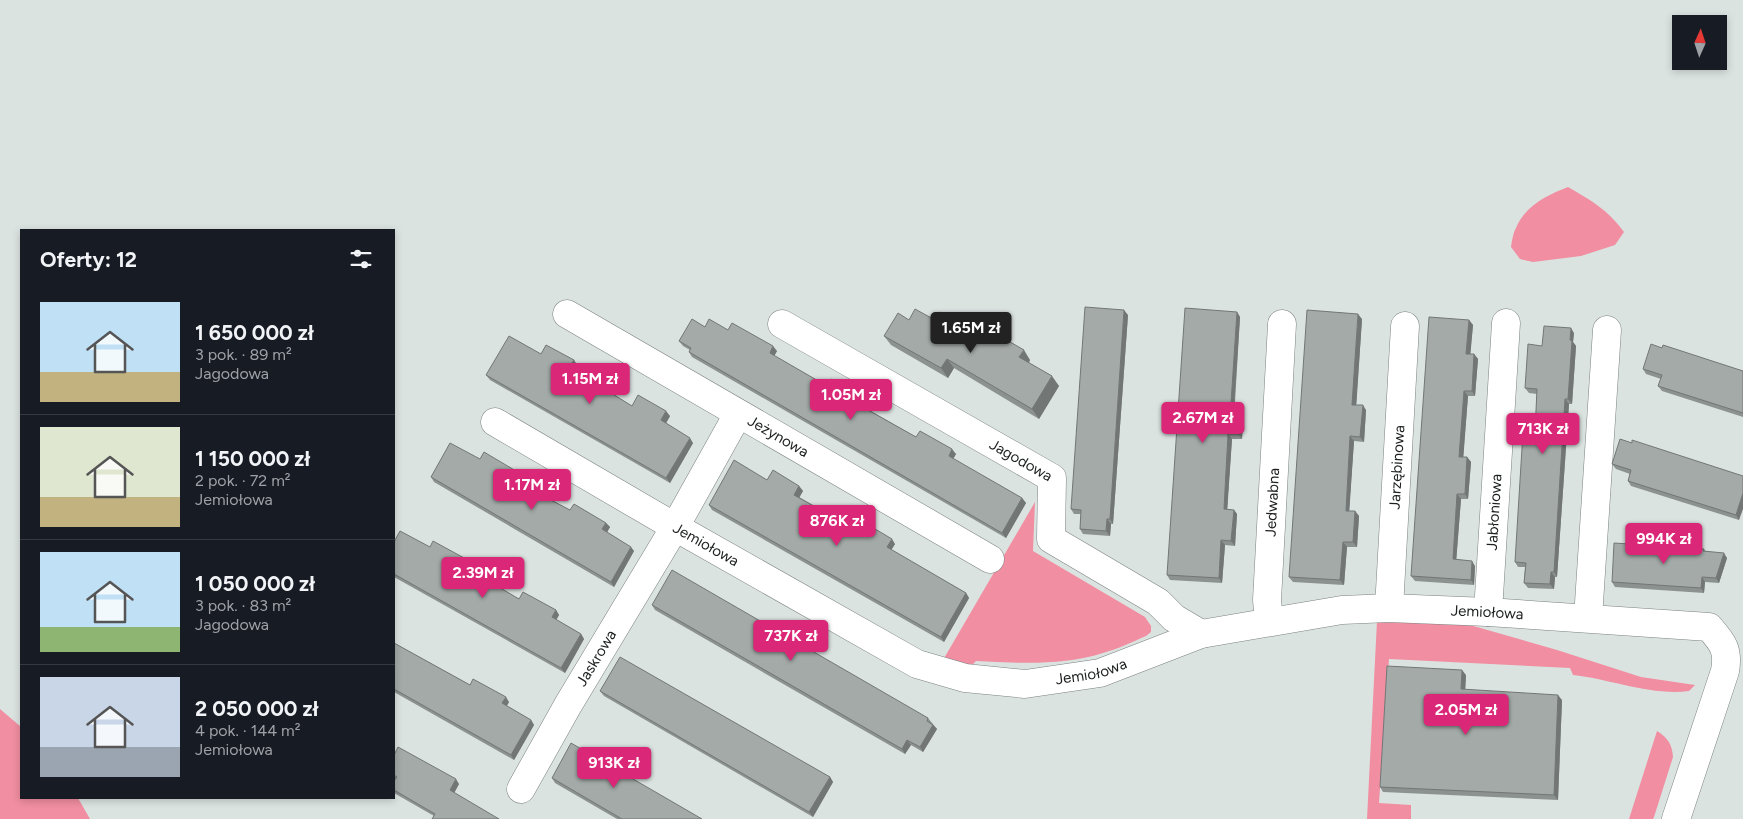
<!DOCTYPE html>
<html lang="pl">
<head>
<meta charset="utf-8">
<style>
	:root { --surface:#171b24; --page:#20242c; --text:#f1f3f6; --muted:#9ea1a6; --line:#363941; --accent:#db2777 }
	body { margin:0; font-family:Figtree,sans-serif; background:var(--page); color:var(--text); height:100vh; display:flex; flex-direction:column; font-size:19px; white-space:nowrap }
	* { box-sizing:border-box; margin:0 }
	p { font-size:16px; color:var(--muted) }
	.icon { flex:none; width:28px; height:28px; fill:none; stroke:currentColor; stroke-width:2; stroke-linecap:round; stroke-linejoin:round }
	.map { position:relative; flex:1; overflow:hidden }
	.panel { position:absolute; left:20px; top:229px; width:375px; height:570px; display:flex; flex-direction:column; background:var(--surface); border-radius:0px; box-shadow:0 2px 8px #0003 }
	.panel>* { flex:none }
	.needle { width:32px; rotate:3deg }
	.fabs { position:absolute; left:1672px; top:15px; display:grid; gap:10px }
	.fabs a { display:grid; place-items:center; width:55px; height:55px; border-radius:0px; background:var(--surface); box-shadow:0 2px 8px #0003; font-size:25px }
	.price { position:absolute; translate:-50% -42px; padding:0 11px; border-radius:5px; background:var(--accent); color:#fff; font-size:16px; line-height:32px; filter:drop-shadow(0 1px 2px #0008) }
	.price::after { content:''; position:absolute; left:50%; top:30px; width:15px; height:11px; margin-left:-8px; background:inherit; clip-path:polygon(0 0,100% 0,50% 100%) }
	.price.on { background:#222; color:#fff }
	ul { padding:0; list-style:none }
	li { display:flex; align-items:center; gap:15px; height:125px; padding:0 20px }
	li+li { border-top:1px solid var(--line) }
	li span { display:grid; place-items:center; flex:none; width:140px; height:100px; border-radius:0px; color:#555 }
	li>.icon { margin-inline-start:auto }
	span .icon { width:60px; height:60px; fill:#fffc; stroke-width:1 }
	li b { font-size:21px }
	h2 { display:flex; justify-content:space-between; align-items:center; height:60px; padding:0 20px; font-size:21px }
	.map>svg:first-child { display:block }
</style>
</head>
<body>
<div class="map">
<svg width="1743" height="819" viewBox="0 0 1743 819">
	<rect width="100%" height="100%" fill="#dbe3e1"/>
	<g fill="#f18ea1">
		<path d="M1568,187C1592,201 1607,209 1624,232L1615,245L1581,256L1533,262L1520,259L1511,247C1512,241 1513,233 1516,228C1525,206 1547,195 1568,187Z"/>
		<path d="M1035,502L1033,551L1145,617L1151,626V632L1146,636C1132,642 1118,649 1103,653C1062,666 1018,663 976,661L970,667L943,660Z"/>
		<path d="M1377,621L1463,623L1557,650L1641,677L1695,685L1689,691C1652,696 1610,679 1573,675L1570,668L1389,659L1379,803L1411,805V819H1367Z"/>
		<path d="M0,709L21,727V798H78L90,819H0Z"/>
		<path d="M1657,731C1668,738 1672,744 1673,757L1654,817L1653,819H1629Z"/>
	</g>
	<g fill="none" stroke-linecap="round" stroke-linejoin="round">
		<g stroke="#7b8280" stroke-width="29">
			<g id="minor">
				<path id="s1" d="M567,314L990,559"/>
				<path id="s2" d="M782,324L1052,478L1051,539L1158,602L1174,618L1201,634"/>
				<path id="s3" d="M495,422L675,527L917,664L965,678L1025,684L1100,673L1201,634L1342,610L1389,608L1488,612L1709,627C1722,642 1729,649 1725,671L1676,819"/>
				<path id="s4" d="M1389,608L1405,326"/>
				<path id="s5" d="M1488,612L1506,323"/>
				<path d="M1588,618L1607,330"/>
				<path id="s6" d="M1269,621L1267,600L1282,324"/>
				<path id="s7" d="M521,789L568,705L675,527L738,414"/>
			</g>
		</g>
		<use href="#minor" stroke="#fff" stroke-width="28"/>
	</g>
	<g fill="#8c9290">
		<path d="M1237,312L1240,317L1235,403L1241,404L1244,409L1242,439H1232L1227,509L1234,510L1237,514L1235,546L1225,545L1222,583L1170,580L1167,575Z"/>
		<path d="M1128,315L1113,524H1111L1110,536L1083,534L1080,529L1081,514H1074L1071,509Z"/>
		<path d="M1362,319L1356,405L1366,410L1364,442L1354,441L1349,511H1355L1359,516L1357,547H1347L1344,585L1293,582L1289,577Z"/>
		<path d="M909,320H935L994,343L1030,360L1029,363L1059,386L1039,419L954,368L948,378L891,345L884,336Z"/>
		<path d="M1469,320L1473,325L1470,354H1474L1478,359L1475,396H1468L1463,457H1467L1471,462L1468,499H1461L1456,560L1475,566L1474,585L1415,581L1411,576Z"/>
		<path d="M705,327L728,330L777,351L774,356L827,386L863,398L866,403L864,407L916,437L956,454L953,459L1022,498L1026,503L1006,538L692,357L689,352L690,350L683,346L679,341Z"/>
		<path d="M1574,333L1573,342L1576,346L1572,404H1569L1557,577H1555L1554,589L1528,588L1524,583L1525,567H1518L1515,562L1535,432L1537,394L1529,393L1525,388L1542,346Z"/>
		<path d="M541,354L574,360L577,365L574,370L632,406L670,416L666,423L693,443L670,483L490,380L486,375Z"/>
		<path d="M1643,369L1743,371V417L1662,391L1658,386L1661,379L1646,374Z"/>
		<path d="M480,459L520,476L518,481L570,510L606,523L610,527L607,532L634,551L614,587L434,482L431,477Z"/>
		<path d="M1612,464L1743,476L1739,520L1631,486L1628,481L1630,474L1616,469Z"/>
		<path d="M799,486L803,491L799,497L860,532L895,544L891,550L966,593L969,598L944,642L712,510L709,505Z"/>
		<path d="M394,542L466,559L470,564L467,569L519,599L556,610L559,615L556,620L581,634L584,639L565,673L394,577Z"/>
		<path d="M1704,549L1706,552L1727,558L1719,583L1705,582L1704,593L1615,587L1612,582Z"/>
		<path d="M652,605L928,718L937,729L923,752L911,745L905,754L655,610Z"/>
		<path d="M394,643L470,685L509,702L507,706L531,720L534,725L514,760L394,692Z"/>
		<path d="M1466,675L1465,690L1562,700L1558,800L1383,792L1380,787Z"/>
		<path d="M600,691L830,777L833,782L813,817L604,696Z"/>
		<path d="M394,755L459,784L454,793L434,816L394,793V781L395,779L394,778Z"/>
		<path d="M552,778L702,819H617L555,783Z"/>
	</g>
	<g fill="#727776">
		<path d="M1124,310L1128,315L1113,524L1110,519Z"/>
		<path d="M1237,312L1240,317L1234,408L1231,403Z"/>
		<path d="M1358,314L1362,319L1356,410L1352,405Z"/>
		<path d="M1469,320L1473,325L1470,359L1466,354Z"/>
		<path d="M1571,328L1574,333L1573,342L1576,346L1572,404L1568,399Z"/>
		<path d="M773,346L777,351L773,358L770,353Z"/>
		<path d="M1024,350L1030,360L1026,367L1019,357Z"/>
		<path d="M1474,354L1478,359L1475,396L1472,391Z"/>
		<path d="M947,359L954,368L948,378L941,368Z"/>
		<path d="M574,360L577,365L573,372L569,367Z"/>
		<path d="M1052,376L1059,386L1039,419L1032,409Z"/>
		<path d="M1464,391L1468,396L1463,462L1459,457Z"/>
		<path d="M863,398L866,403L862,410L859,405Z"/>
		<path d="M1565,399L1569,404L1557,577L1554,572Z"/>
		<path d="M1241,404L1244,409L1242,439L1238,434Z"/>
		<path d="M1363,405L1366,410L1364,442L1360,437Z"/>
		<path d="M666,411L670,416L665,425L661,420Z"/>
		<path d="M1228,434L1232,439L1227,514L1224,509Z"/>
		<path d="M1350,436L1354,441L1349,516L1346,511Z"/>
		<path d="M690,438L693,443L670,483L666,478Z"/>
		<path d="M952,449L956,454L952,461L949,456Z"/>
		<path d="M1467,457L1471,462L1468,499L1465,494Z"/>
		<path d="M516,471L520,476L516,483L513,478Z"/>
		<path d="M799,486L803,491L798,500L794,495Z"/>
		<path d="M1743,493V509L1739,520L1736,515Z"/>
		<path d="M1457,494L1461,499L1456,564L1453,559Z"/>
		<path d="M1022,498L1026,503L1006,538L1002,533Z"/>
		<path d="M1234,510L1237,514L1235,546L1231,541Z"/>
		<path d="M1355,511L1359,516L1357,547L1353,542Z"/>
		<path d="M1107,519L1111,524L1110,536L1106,531Z"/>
		<path d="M606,523L610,527L606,534L602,529Z"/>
		<path d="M892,539L895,544L890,552L887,547Z"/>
		<path d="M1221,540L1225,545L1222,583L1219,578Z"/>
		<path d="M1343,542L1347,547L1344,585L1340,580Z"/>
		<path d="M631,547L634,551L614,587L611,582Z"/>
		<path d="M1724,553L1727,558L1719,583L1716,578Z"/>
		<path d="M466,559L470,564L466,571L463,566Z"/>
		<path d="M1472,561L1475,566L1474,585L1471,580Z"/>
		<path d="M1551,572L1555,577L1554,589L1550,584Z"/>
		<path d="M1702,577L1705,582L1704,593L1701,588Z"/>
		<path d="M966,593L969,598L944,642L941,637Z"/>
		<path d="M556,610L559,615L555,622L552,617Z"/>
		<path d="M581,634L584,639L565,673L561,668Z"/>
		<path d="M1462,670L1466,675L1465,694L1461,689Z"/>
		<path d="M1558,695L1562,700L1558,800L1554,795Z"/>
		<path d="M506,697L509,702L505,708L502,703Z"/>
		<path d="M531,720L534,725L514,760L511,755Z"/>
		<path d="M933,725L937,729L923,752L920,747Z"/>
		<path d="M907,740L911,745L905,754L902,749Z"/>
		<path d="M830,777L833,782L813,817L809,812Z"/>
		<path d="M456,779L459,784L453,795L450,790Z"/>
	</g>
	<g fill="#a3aaa8" stroke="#727776">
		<path d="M1085,307L1124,310L1110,519H1107L1106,531L1080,529L1081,510L1071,509Z"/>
		<path d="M1185,308L1237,312L1231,403L1241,404L1240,419L1238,434H1228L1224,509L1234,510L1231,541L1221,540L1219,578L1167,575Z"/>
		<path d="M915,309L935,320L940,312L994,343L998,335L1024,350L1019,357L1052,376L1032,409L947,359L941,368L884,336L898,313L909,320Z"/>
		<path d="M1307,310L1358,314L1352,405H1363L1360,437L1350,436L1346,511H1355L1353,542H1343L1340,580L1289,577Z"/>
		<path d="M1429,317L1469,320L1466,354H1474L1472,391H1464L1459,457H1467L1465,494H1457L1453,559L1472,561L1471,580L1411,576Z"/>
		<path d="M692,319L705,327L709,319L728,330L732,323L773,346L770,353L827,386L831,379L863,398L859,405L916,437L920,431L952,449L949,456L1022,498L1002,533L689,352L691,348L679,341Z"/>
		<path d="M1544,326L1571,328L1570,340L1572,341L1568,399H1565L1554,572H1551L1550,584L1524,583L1526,563L1515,562L1523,432H1535L1537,389L1525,388L1528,344L1542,346Z"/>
		<path d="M509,336L541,354L546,345L574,360L569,367L632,406L638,395L666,411L661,420L690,438L666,478L486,375Z"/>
		<path d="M1651,344L1662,348L1663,345L1743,371V413L1658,386L1662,375L1643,369Z"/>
		<path d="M1620,439L1632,443V440L1743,476V493L1736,515L1628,481L1631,470L1612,464Z"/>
		<path d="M450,443L480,459L484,452L516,471L513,478L541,495L570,510L574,504L606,523L602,529L631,547L611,582L431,477Z"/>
		<path d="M734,460L767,480L773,470L799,486L794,495L860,532L865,523L892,539L887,547L966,593L941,637L709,505Z"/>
		<path d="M400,531L430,547L433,541L466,559L463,566L519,599L523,592L556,610L552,617L581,634L561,668L394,574V542Z"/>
		<path d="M1614,543L1704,549L1703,551L1724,553L1716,578L1702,577L1701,588L1612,582Z"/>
		<path d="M672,570L928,718L927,721L933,725L920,747L907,740L902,749L652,605Z"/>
		<path d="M394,643L470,685L473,679L506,697L502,703L531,720L511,755L394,689Z"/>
		<path d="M620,657L830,777L809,812L600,691Z"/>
		<path d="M1387,666L1462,670L1461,689L1558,695L1554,795L1380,787Z"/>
		<path d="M571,743L702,819H622L552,778Z"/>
		<path d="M398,747L456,779L450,790L499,819H432L435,814L394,790V781L397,777L394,775V755Z"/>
	</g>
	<g text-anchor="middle" stroke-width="4" stroke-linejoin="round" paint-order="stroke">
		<g font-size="15" fill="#1c1f1e" stroke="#dbe3e1">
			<text dy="5" stroke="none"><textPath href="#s1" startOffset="244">Jeżynowa</textPath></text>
			<text dy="5" stroke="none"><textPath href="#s2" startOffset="275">Jagodowa</textPath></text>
			<text dy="5" stroke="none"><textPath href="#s4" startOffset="141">Jarzębinowa</textPath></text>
			<text dy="5" stroke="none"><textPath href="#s6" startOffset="119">Jedwabna</textPath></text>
			<text dy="5" stroke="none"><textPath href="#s5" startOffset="100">Jabłoniowa</textPath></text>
			<text dy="5" stroke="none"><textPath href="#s3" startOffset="244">Jemiołowa</textPath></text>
			<text dy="5" stroke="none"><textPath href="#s3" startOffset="1069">Jemiołowa</textPath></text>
			<text dy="5" stroke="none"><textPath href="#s7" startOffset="151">Jaskrowa</textPath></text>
			<text dy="5" stroke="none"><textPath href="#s3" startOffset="664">Jemiołowa</textPath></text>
		</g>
	</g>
</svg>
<div class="fabs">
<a><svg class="needle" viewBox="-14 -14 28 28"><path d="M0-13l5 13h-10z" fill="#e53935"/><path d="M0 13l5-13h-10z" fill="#9ea1a6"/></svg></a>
</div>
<b class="price on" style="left:971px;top:354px">1.65M zł</b>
<b class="price" style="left:590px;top:405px">1.15M zł</b>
<b class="price" style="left:851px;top:421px">1.05M zł</b>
<b class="price" style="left:1203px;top:444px">2.67M zł</b>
<b class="price" style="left:1543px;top:455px">713K zł</b>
<b class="price" style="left:532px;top:511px">1.17M zł</b>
<b class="price" style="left:837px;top:547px">876K zł</b>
<b class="price" style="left:1664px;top:565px">994K zł</b>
<b class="price" style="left:483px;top:599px">2.39M zł</b>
<b class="price" style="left:791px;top:662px">737K zł</b>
<b class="price" style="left:1466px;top:736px">2.05M zł</b>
<b class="price" style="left:614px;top:789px">913K zł</b>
<section class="panel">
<h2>Oferty: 12<svg class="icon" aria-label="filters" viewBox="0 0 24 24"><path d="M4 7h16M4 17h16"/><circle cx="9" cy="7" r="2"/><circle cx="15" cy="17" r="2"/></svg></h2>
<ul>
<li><span style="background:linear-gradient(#bfe0f5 70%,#c2b280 0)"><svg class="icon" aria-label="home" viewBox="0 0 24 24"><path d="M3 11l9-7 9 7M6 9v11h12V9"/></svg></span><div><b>1 650 000 zł</b><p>3 pok. · 89 m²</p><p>Jagodowa</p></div></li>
<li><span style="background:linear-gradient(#dfe7d0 70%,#c2b280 0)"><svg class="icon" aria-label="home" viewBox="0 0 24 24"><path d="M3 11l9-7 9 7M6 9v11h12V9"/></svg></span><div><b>1 150 000 zł</b><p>2 pok. · 72 m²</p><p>Jemiołowa</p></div></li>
<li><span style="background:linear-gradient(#bfe0f5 75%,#8fb573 0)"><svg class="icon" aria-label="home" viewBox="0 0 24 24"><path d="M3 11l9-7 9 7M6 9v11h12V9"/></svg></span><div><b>1 050 000 zł</b><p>3 pok. · 83 m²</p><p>Jagodowa</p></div></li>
<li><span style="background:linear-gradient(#c9d6e8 70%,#9aa5b1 0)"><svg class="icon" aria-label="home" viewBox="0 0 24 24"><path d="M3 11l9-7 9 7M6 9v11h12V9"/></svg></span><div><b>2 050 000 zł</b><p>4 pok. · 144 m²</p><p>Jemiołowa</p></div></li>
</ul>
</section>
</div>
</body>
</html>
